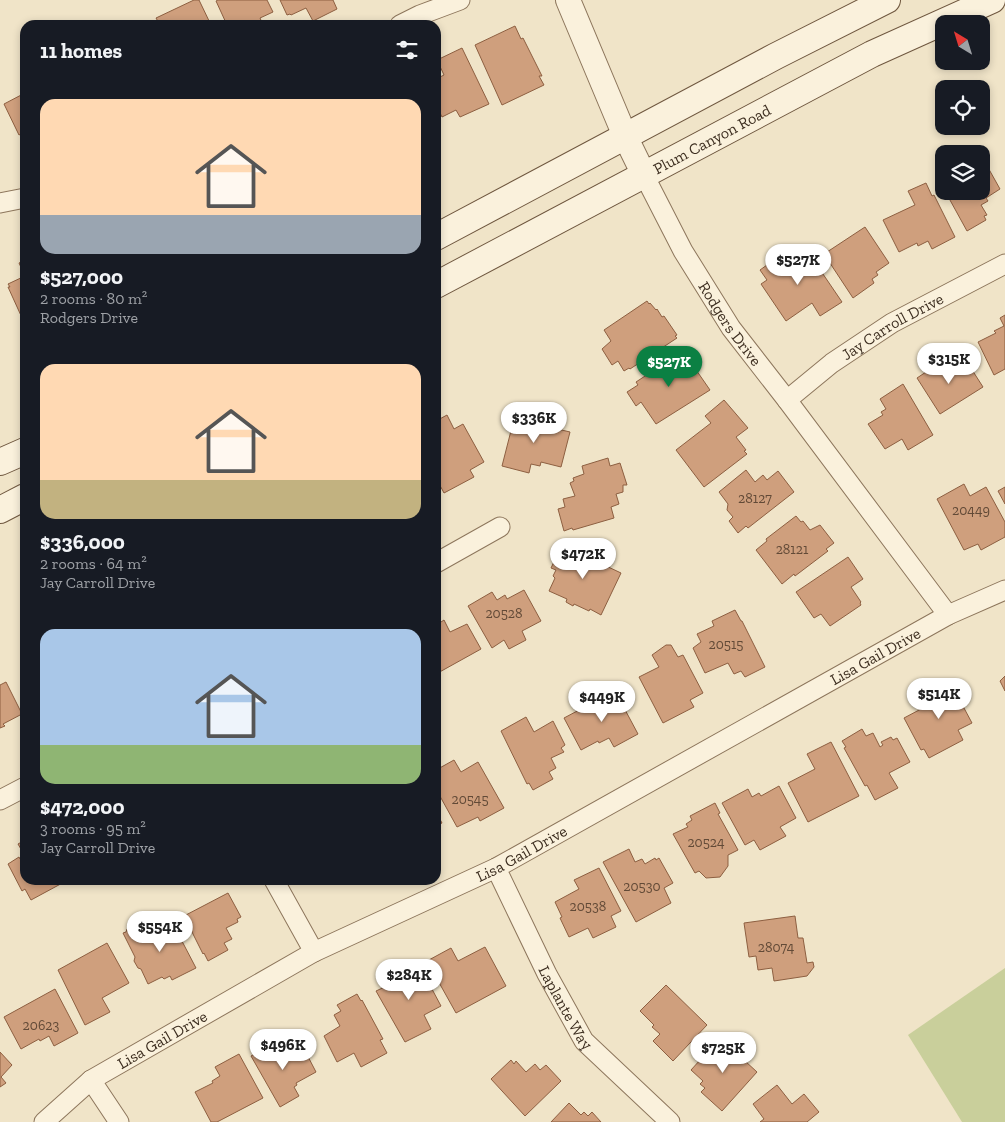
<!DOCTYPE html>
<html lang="en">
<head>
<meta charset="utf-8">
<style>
	:root { --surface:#171b24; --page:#242831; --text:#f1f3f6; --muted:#9ea1a6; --accent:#0b8043 }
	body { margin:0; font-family:"Zilla Slab",serif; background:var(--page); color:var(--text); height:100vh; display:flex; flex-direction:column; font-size:19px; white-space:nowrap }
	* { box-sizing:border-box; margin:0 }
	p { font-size:16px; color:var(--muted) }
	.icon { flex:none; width:28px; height:28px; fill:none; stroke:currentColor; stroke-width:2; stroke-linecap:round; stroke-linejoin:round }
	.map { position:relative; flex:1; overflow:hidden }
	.side { position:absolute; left:20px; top:20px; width:421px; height:865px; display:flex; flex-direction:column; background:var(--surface); border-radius:15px; box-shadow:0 2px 8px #0003 }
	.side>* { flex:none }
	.needle { width:32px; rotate:322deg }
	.buttons { position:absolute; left:935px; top:15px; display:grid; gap:10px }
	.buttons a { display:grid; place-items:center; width:55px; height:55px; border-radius:10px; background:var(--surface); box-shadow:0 2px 8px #0003; font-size:25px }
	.price { position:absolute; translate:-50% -42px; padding:0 11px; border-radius:18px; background:#fff; color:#222; font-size:16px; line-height:32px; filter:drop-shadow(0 1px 2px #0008) }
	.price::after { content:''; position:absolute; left:50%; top:30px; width:15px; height:11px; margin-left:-8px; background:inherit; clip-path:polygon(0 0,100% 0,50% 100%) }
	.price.active { background:var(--accent); color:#fff }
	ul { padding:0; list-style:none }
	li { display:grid; align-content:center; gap:10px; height:265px; padding:0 20px }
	li span { display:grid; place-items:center; height:155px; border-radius:15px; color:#555 }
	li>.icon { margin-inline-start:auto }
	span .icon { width:90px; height:90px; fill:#fffc; stroke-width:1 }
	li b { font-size:21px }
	h2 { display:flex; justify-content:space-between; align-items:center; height:60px; padding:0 20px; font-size:21px }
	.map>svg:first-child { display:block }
</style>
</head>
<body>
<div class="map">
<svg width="1005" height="1122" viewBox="0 0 1005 1122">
	<rect width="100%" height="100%" fill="#f0e4c8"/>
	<path fill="#c9cf9b" d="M1005,968V1122H962L908,1035Z"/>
	<g fill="#cf9f7d" stroke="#8d5f41">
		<path d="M194,0H199L211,25H160L156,18Z"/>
		<path d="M218,0H267L273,12L260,18L263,25H227L216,1Z"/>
		<path d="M280,0H333L337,9L313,21L306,8L291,15L290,14L287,15Z"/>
		<path d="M515,26L521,39L523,38L542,76H539L544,85L502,105L475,45Z"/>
		<path d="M462,48L489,104L460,117L456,110L442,117L436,105V79L444,75L437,60Z"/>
		<path d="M25,93V132L19,135L4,104Z"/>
		<path d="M986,164L1000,189L986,198L988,201L981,205L987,215L984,216L986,220L967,231L945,191H981V166Z"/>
		<path d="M926,183L932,196L934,195L955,237L932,249L928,241L918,246L917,243L899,252L883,220L915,205L908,191Z"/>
		<path d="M865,227L889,263L876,272L878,275L872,279L874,283L853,298L824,254Z"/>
		<path d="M808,252L842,302L820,316L812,303L786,321L761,284L767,280L760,270L781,255L788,265Z"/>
		<path d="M25,260V319L23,320L8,287H10L8,284L25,276L19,263Z"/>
		<path d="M647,301L649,304L650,303L656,310L657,309L662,317L664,316L677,335L675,336L677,338L630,369L629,368L624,371L618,361L612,365L602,349L611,341L604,330Z"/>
		<path d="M1005,315V369L994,375L978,342L996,333L994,331L1004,326L1000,318Z"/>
		<path d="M683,351L710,390L656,424L641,402L636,406L627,392L638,385L636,382Z"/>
		<path d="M944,360L952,371L963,362L964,364L967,362L983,387L940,414L917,378Z"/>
		<path d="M903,384L933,435L908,450L902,439L885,449L868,424L883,415L881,412L886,409L880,399Z"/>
		<path d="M724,400L748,428L736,437L746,450L744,451L747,454L704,487L676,450L711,423L705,416Z"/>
		<path d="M520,411L547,417L545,426L570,432L561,467L541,462L540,466L531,464L529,473L502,466L514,419L518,420Z"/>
		<path d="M447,415L454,429L463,424L484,462L470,470L474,477L444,493L436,478V421Z"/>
		<path d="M608,458L610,466L620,463L627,485H623V492L616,494L619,504L611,507L614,518L573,530L572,528L564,531L558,509L565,507L563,499L575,496L570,483L574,481L573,478L584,474L582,466Z"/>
		<path d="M746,470L755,482L763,475L767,480L778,471L794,492L748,528L746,526L738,533L729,521L733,517L727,510L728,504L719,492Z"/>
		<path d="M964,484L970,496L986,487L1005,522V537L981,550L978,544L964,550L937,499Z"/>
		<path d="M1005,487V504L998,491Z"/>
		<path d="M796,516L801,522L803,521L810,530L820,525L834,543L826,549L828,551L795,576L794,574L782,584L756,550L767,541L766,539Z"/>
		<path d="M563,543L569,546L568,548L621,573L601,615L590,609L589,611L574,604L573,606L566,602L567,599L549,591L555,578L553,576L556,570L551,568Z"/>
		<path d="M848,557L863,579L851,587L861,602L860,603L861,605L830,626L821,614L814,618L796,592Z"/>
		<path d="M524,590L541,621L522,631L526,640L509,649L504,640L492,648L468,606L492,592L497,600L505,595L507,599Z"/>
		<path d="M735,610L741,621H742L765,667L745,677L741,671L734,674L728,663L705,673L693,648L701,642L697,634L714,626L712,621Z"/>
		<path d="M444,620L450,632L467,624L481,649L436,674V621L438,624Z"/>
		<path d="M666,645H671L678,657L683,655L703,693L690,700L694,707L663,723L639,677L659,667L652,655Z"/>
		<path d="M1005,676V691L1000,681Z"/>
		<path d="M949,680L972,723L958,730L963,740L929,758L924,749L921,750L904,718L921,709L920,706L930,701L925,692Z"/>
		<path d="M6,682L22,714L3,724L5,726L0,728V685Z"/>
		<path d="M615,691L638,734L614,747L609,738L599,743L598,741L581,750L564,718Z"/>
		<path d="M526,717L534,732L553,721L565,745L561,748L564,752L551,758L556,768L549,772L553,779L533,790L529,783L527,784L501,731Z"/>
		<path d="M862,729L866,736L873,733L880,747L883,745L881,742L891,737L893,740L897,738L910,762L889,773L898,788L875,800L867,785L865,786L844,748L846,747L842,741Z"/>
		<path d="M831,742L859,796L808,822L788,783L815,769L807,754Z"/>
		<path d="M454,760L461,772L478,762L504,808L480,821L478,817L457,827L436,789V770Z"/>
		<path d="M779,786L796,818L780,827L786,836L760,850L754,840L745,845L722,803L748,789L752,797L759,793L761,796Z"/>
		<path d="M715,803L720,813L718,814L738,850L728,855V866L720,877L706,878L699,871L695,873L673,834L688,827L686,824L692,820L690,816Z"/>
		<path d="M436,812L442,823L436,826Z"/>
		<path d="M25,840V880H68L31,900L25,889L22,891L8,864L19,857L20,859L25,856L18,844Z"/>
		<path d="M629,849L635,862L642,859L645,864L655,858L656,860L659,858L673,883L664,888L671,903L636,922L603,862Z"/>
		<path d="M599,868L621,911L611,916L616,927L593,938L588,928L569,937L560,918L562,917L555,902L579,889L574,880Z"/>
		<path d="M228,893L241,917L237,919L238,922L226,928L232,939L224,943L228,950L208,961L204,953L203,954L184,916Z"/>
		<path d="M795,916L798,938H803L807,963L813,962L814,967L807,976L774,981L772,968L758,970L756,956L749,957L744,923Z"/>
		<path d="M172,922L196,968L172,980L170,976L164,979L162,977L148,984L141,969L138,968L134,961L135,957L123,933L126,932L127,929L135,927L141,938Z"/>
		<path d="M107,943L129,983L102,998L110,1012L85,1025L58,970Z"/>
		<path d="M485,947L506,986L456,1013L427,961L451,948L458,961Z"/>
		<path d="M417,961L441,1006L424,1015L431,1029L405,1042L376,991L389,985L385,978Z"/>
		<path d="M666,985L707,1025L673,1061L653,1041L660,1034L652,1027L654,1025L640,1011Z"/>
		<path d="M55,989L78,1033L54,1046L49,1036L40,1041L39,1039L21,1049L4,1017Z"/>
		<path d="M357,994L361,1001L362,1000L383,1039L380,1040L387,1053L361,1067L354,1053L337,1062L324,1036L340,1026L334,1015L341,1011L337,1005Z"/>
		<path d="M720,1038L757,1072L722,1111L701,1092L705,1088L700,1084L703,1081L691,1070Z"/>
		<path d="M274,1043L280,1054L286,1051L288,1054L297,1048L298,1050L303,1047L316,1072L296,1083L297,1085L294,1087L299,1096L280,1107L251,1056Z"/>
		<path d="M0,1052L12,1065L1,1077L6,1083L0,1087Z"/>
		<path d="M239,1054L263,1098L217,1122H211L195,1092L213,1083L212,1081L220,1076L215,1067Z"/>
		<path d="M511,1060L514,1064L516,1061L526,1072L535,1064L540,1070L546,1065L561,1081L525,1116L491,1079Z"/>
		<path d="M777,1085L792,1104L804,1094L819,1112L807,1122H760L764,1119L753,1104Z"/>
		<path d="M569,1103L581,1115L584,1112L588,1116L592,1112L601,1122H551Z"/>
	</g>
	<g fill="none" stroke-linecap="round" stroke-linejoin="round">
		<g stroke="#8d765c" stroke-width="21">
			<g id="minor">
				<path d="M400,25L420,15L460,0"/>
				<path id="s1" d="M644,175L683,251L731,328L787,400L948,615"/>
				<path d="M0,203L25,198"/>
				<path id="s2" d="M787,400L832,363L892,323L1005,264"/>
				<path d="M436,563L500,527"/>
				<path d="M0,800L25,787"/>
				<path id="s3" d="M496,868L547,974L584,1041L670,1122"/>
				<path d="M274,880L314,952"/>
				<path d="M91,1080L119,1122"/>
				<path id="s4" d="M44,1122L91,1080L314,952L496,868L948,615L1005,590"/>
			</g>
		</g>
		<g stroke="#8d765c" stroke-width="26">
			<path id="tertiary" d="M568,0L625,136L644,175"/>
		</g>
		<g stroke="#6f573f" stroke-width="28">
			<g id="secondary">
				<path d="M436,237L776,56L887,0"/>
				<path id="s5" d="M436,285L872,54L992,0"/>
				<path d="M0,462L25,451"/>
				<path d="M0,510L25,497"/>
			</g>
		</g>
		<use href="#minor" stroke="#faf1dc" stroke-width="19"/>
		<use href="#tertiary" stroke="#faf1dc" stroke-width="24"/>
		<use href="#secondary" stroke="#faf1dc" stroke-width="26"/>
	</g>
	<g text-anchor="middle" stroke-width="5" stroke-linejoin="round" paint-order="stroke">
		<g font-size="14" fill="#624a37">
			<text x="755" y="503">28127</text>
			<text x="971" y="515">20449</text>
			<text x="792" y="554">28121</text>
			<text x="504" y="618">20528</text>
			<text x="726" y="649">20515</text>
			<text x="470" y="804">20545</text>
			<text x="706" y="847">20524</text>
			<text x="642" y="891">20530</text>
			<text x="588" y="911">20538</text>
			<text x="776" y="952">28074</text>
			<text x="41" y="1030">20623</text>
		</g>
		<g font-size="16" fill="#3d2e20" stroke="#f7eed8">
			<text dy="6" stroke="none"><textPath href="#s5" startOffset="312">Plum Canyon Road</textPath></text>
			<text dy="6" stroke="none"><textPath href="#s1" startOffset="172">Rodgers Drive</textPath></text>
			<text dy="6" stroke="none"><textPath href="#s2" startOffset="129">Jay Carroll Drive</textPath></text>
			<text dy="6" stroke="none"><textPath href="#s4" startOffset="955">Lisa Gail Drive</textPath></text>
			<text dy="6" stroke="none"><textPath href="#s4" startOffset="550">Lisa Gail Drive</textPath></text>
			<text dy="6" stroke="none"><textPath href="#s3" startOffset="156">Laplante Way</textPath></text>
			<text dy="6" stroke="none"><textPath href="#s4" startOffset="145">Lisa Gail Drive</textPath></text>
		</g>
	</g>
</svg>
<div class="buttons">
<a><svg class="needle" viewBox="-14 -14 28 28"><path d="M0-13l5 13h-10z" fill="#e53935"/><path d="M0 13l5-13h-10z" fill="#9ea1a6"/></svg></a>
<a><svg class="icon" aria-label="locate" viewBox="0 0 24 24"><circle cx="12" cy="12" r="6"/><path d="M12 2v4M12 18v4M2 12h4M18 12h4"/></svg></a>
<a><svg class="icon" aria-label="layers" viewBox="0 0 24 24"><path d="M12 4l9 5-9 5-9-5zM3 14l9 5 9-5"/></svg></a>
</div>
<b class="price" style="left:798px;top:286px">$527K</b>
<b class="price" style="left:949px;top:385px">$315K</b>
<b class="price active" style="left:669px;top:388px">$527K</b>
<b class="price" style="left:534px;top:444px">$336K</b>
<b class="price" style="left:583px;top:580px">$472K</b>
<b class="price" style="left:939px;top:720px">$514K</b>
<b class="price" style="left:602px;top:723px">$449K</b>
<b class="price" style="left:160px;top:953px">$554K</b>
<b class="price" style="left:409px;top:1001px">$284K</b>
<b class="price" style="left:283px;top:1071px">$496K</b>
<b class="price" style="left:723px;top:1074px">$725K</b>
<section class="side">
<h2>11 homes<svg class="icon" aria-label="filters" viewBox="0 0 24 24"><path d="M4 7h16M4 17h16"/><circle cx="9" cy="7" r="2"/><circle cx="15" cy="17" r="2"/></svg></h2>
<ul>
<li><span style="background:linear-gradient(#ffd9b3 75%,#9aa5b1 0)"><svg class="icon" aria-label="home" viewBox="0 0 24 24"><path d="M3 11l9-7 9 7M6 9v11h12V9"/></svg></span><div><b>$527,000</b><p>2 rooms · 80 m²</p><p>Rodgers Drive</p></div></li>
<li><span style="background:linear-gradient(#ffd9b3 75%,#c2b280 0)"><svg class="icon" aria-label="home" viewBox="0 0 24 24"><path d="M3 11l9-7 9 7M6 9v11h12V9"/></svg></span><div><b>$336,000</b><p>2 rooms · 64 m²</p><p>Jay Carroll Drive</p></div></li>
<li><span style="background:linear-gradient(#a9c7e8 75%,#8fb573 0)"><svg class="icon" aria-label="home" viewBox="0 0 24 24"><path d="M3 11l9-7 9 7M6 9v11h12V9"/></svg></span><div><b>$472,000</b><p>3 rooms · 95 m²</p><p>Jay Carroll Drive</p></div></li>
</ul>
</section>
</div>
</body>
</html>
